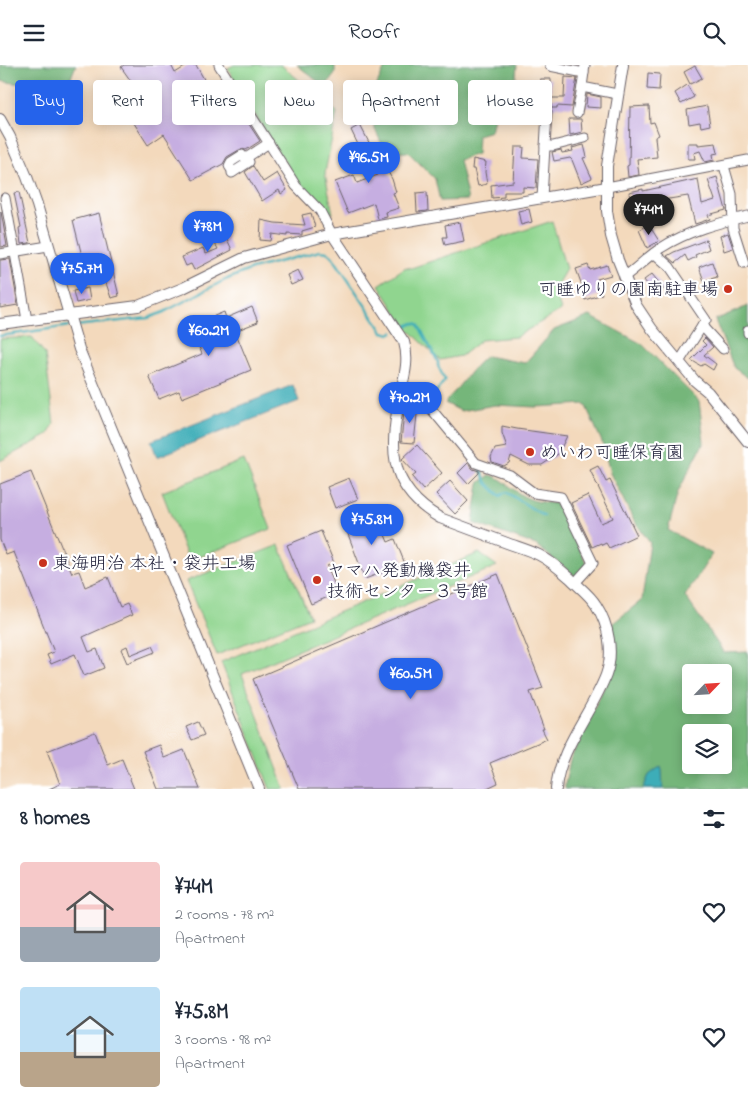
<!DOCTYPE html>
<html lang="en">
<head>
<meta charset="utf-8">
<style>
	:root { --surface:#fff; --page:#f2f2f3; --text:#1f2937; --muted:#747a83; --accent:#2563eb }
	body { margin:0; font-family:"Indie Flower","Klee One",sans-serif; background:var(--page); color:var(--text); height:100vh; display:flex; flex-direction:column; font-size:19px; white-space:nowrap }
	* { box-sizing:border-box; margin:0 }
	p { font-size:16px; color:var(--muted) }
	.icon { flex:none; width:28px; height:28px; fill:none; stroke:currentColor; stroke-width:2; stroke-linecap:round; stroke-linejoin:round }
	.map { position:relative; height:724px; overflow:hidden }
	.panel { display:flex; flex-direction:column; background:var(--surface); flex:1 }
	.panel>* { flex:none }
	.hud { position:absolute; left:15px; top:15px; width:719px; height:45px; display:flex; gap:10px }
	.needle { width:32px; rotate:65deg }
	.tools { position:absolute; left:682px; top:599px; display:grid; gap:10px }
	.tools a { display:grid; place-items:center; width:50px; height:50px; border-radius:5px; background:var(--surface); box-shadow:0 2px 12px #0003; font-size:25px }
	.price { position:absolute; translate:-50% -42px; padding:0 11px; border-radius:18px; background:var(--accent); color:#fff; font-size:16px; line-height:32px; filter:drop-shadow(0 1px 2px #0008) }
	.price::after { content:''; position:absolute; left:50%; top:30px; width:15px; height:11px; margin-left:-8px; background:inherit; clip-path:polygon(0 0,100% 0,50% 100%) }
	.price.active { background:#222; color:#fff }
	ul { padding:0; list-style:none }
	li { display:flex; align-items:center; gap:15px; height:125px; padding:0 20px }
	li span { display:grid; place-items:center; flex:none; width:140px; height:100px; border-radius:5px; color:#555 }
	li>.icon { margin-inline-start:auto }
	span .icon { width:60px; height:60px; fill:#fffc; stroke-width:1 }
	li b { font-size:21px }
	h2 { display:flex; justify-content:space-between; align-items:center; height:60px; padding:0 20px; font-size:21px }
	.pill { padding:0 18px; border-radius:5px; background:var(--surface); box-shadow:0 2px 12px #0003; font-size:18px; line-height:45px }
	.pill.active { background:var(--accent); color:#fff }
	header { display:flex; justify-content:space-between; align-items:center; height:65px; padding:0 20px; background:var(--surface); font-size:22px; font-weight:600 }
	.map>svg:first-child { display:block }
</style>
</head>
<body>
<header><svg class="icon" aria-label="menu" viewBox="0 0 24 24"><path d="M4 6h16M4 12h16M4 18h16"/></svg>Roofr<svg class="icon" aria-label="search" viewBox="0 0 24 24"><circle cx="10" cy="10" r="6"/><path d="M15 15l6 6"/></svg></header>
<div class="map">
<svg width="748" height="724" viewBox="0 0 748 724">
	<rect width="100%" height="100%" fill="#fff"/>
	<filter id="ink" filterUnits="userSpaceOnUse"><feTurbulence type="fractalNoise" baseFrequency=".02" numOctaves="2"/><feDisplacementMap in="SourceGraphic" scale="10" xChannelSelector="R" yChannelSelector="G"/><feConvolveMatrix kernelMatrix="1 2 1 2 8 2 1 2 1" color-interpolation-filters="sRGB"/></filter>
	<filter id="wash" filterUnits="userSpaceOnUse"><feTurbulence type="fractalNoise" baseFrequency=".0096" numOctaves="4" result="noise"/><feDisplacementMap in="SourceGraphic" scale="20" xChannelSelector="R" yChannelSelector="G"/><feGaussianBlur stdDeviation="1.12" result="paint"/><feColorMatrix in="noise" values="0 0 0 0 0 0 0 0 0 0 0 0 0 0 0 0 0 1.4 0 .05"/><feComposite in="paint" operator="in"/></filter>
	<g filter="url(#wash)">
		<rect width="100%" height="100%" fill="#f3d9bc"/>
		<g fill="#90d58f" stroke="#597c65">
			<path d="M234,0H281L337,47L325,108L333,149L308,131L276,84L235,17L228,3Z"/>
			<path d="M552,156L566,204L554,225L561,245L516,272L481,275L461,291L440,295L404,260L379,220L406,202L411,203Z"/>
			<path d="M32,272L45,289L54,359L48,370L0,396V274Z"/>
			<path d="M244,395L271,464L189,496L162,427Z"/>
			<path d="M279,480L310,552L217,590L186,516Z"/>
			<path d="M479,488L497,501L242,609L285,724H270L221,597Z"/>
		</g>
		<g fill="#74b67a" stroke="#4b6c5a" fill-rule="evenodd">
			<path d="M0,0H76L67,22L71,30L66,41L51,47L33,25L21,19L1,16Z"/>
			<path d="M297,0H335V9L325,22Z"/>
			<path d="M386,0H517L515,23L497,40L491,66L478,70L477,89L459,95L468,135L440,136L435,114L408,87L386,88L368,49L376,22Z"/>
			<path d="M748,241V313L734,303L715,255Z"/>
			<path d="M590,251L642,279L699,336L704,377L678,427L668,465L712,489L685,531L724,588L748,587V724H565V719L570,695L614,601L612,559L642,535L650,478L633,454L610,408L602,377L585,339L536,342L495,340L461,346L445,338L477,299L486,291L525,298L554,265ZM691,608H724V640H691ZM691,668H724V700H691Z"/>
			<path d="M490,410C503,413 509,422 520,429C530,436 543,438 555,438L563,451L587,499L576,512L536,480L473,458L479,418Z"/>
		</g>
		<g fill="#3dadb8" stroke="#30687a">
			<path d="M293,320L299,336L157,392L151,376Z"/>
			<path d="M661,701L662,704L663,724H643L649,710Z"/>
		</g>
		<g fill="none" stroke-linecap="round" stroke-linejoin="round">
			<g stroke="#3dadb8" stroke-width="2.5">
				<path d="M75,261L148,253L164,247L225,215L252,204L320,186L327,187L332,191L383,267L390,269L393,267"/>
				<path d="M398,265L414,258L418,259L438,297V301L445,315L433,331L430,338"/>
				<path d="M0,271L70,261"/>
				<path d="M480,403L487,418L500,431L506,427L544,451"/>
			</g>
		</g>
		<g id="blocks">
			<g fill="#c6aee1">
				<path d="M124,0H171L175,8L188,0H196L210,25L224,21L260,76L246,85L242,84L239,85L227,92L223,99L193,115L164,69L148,80L123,41L140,29L121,2Z"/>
				<path d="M695,1L702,13L690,19L684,7Z"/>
				<path d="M648,8L660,9L659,25L647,24Z"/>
				<path d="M565,12L577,13L572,42L557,41V43H551V33H564Z"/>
				<rect x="540" y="14" width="11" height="18"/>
				<path d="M687,20L694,32L681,39L675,28Z"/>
				<path d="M587,29L601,32V43L586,42Z"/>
				<path d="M649,41L650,58L654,57L659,70L655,72L657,92L637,94L639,110L628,112L627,101L629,100L630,42Z"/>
				<path d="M707,41L710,60L701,62L700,57L689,59L687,45Z"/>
				<path d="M569,54H581L582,67L570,70Z"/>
				<path d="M360,60L379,97L382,96L392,114L396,127L393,128L399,143L386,147L387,152L378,154L374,138L348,148L335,117L354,110L357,118L378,110L368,92L365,94L351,65Z"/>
				<path d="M688,78H698V80L716,78L718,88L713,89L714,95L705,97L700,86L694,88L695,94H688Z"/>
				<path d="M584,80L587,92L583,93L592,113L581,118L572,95L570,93L554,96L552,87L561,85L562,88L573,86L572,83Z"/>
				<path d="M515,82H524L523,93L538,94L536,123L523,122V127H504V132L492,133L491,120L513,117Z"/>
				<path d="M473,94L486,97L485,107L487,119L478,121L474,104H472Z"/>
				<path d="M253,101L263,117L277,108L287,125L281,129L279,125L262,136L245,107Z"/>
				<path d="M717,112L726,145L708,150L710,154L695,159L688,131L631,140L629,127L643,124V126L698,114L702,139L715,135L708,115Z"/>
				<path d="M19,127L30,178L21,179L19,163L21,162L14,128Z"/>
				<path d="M427,127L428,146L417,147L416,128Z"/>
				<path d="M529,144L532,157L521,160L518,146Z"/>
				<path d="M1,147L7,181L1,182L0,148Z"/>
				<path d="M99,148L119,231L111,233L105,215L89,219L73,155Z"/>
				<path d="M311,148L315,162L302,166V170L287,169V171L272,169L271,176L260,175L261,155L275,158L305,160L302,150Z"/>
				<path d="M460,157L464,176L445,180L443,172H447L445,160Z"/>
				<path d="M649,160L659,176L647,183L639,165Z"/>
				<path d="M223,165L232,185L194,205L191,199L186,201L182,192L203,183L206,189L218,184L213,175L219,172L217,168Z"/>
				<path d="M728,168L733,183L724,186L720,171Z"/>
				<path d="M706,175L709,184L695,190L696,192L688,196L685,190L675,198L667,191L674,187Z"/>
				<path d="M10,194L18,240L0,243V195Z"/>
				<path d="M712,197L717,212L704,216L699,202Z"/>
				<path d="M588,200L590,205L607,200L611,210L597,214L602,229L585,235L582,227L584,226L576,204Z"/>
				<path d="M298,205L303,215L291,220L287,210Z"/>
				<path d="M652,209L664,224L656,231L644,215Z"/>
				<path d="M88,223L90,235L76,238L73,226Z"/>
				<path d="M252,242L258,257L235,266L251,305L182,333L179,326L159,334L149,311L202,289L190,261L224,247L226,253Z"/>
				<path d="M705,273L713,282L704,290L716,299L713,305L704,299L701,301L691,295L706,280L702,276Z"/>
				<path d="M409,338L418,340L414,378L401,377L404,347H408Z"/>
				<path d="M502,361L517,364L567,371L558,389L542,400H529L511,391L509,398L504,401L492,397L491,392L495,384L507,382L502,368Z"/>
				<path d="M417,380L442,408L423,425L412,412L416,409L402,394Z"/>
				<path d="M468,398L473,404L479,406V408L468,419L458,408Z"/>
				<path d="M598,401L606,417L610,415L637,470L609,483L606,478L602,480L601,478L592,482L571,438L588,430L601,458L613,453L590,405Z"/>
				<path d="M31,407L72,508L79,506L85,522L108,512L120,542L127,539L132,550L83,572L89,587L97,584L104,603L84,611L75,589L51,599L47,590L54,587L14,487L6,490L0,475V419Z"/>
				<path d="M349,413L358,434L335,443L327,422Z"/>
				<path d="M450,416L468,436L455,449L436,429Z"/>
				<path d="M367,447L370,454L377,451L388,477L395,474L405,499L365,514L343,456Z"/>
				<path d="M321,466L334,498L327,501L338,528L311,539L287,480Z"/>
				<path d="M498,509L543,623L530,627L544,664H542L547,674L490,698L498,718L485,724H299L253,614Z"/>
				<path d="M127,581L130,590L152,581L155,587L127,598L121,584Z"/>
				<path d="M198,657L204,670L192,675L186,662Z"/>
				<path d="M95,667L108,700L122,694L134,724H49L60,719L47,686Z"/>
				<path d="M159,680L164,693L184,685L200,724H158L143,686Z"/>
			</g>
		</g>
	</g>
	<g filter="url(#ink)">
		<use href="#blocks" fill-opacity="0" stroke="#6b6268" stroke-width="1"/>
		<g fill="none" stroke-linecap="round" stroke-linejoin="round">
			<g stroke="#6b6268" stroke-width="11">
				<g id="minor">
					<path d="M219,0L296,121L320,146L332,169"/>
					<path d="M585,0L582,22L617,29"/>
					<path d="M550,1L584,8"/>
					<path d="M577,48L582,22"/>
					<path d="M545,81H553L585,73"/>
					<path d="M724,101L732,129L733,163L744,198"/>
					<path d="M233,107L229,101L231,97L242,90L244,93H246"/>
					<path d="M232,108L249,97L246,93L269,78"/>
					<path d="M607,122L748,95"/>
					<path d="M5,133L27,255"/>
					<path d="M542,133L547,48"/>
					<path d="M654,188L670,202L706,255L679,297"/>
					<path d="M0,189L48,181"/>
					<path d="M624,212C637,203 648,191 661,183C687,166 718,158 748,151"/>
					<path d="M702,261L723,284"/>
					<path d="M748,265V268"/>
					<path d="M402,321L423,334L476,398L510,410L534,428L561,432L593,498L575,518"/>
				</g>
			</g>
			<g stroke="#6b6268" stroke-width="12">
				<g id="tertiary">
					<path d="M623,0L607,101V146L611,171L618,195L636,240L652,264L695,316L708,327L748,377"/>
					<path d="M0,54L10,72L27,112L37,140L79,284L259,724"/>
					<path d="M332,169L404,277C409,294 405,309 401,326C390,380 385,421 440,453C462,461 485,470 507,478C518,482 529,485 539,490C551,496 561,505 570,513C579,522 590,530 596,540C609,560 614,588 606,610C592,647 559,684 556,724"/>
					<path d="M0,259L138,241L183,223L244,193L332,169L607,122"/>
				</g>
			</g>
			<use href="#minor" stroke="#fff" stroke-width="9"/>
			<use href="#tertiary" stroke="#fff" stroke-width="10"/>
		</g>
	</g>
	<g fill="#c8321e" stroke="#fff" stroke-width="2">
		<circle cx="728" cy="224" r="5"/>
		<circle cx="530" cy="387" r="5"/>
		<circle cx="43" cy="498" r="5"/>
		<circle cx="317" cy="515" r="5"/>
	</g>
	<g text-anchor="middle" stroke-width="4.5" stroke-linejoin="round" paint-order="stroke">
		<g font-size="18" fill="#22223b" stroke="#fff" text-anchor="start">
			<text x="718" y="230" text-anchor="end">可睡ゆりの園南駐車場</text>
			<text x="540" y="393">めいわ可睡保育園</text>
			<text x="53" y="504">東海明治 本社・袋井工場</text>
			<text x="327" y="511">ヤマハ発動機袋井<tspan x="327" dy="21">技術センター３号館</tspan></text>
		</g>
	</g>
</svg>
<div class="tools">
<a><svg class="needle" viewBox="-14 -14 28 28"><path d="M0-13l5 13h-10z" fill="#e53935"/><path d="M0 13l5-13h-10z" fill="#747a83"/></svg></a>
<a><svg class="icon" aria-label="layers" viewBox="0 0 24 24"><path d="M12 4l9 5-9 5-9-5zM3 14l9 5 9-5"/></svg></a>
</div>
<b class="price" style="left:369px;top:119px">¥96.5M</b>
<b class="price active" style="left:649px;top:171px">¥74M</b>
<b class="price" style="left:208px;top:188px">¥78M</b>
<b class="price" style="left:82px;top:230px">¥75.7M</b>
<b class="price" style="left:209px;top:292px">¥60.2M</b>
<b class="price" style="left:410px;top:359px">¥70.2M</b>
<b class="price" style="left:372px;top:481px">¥75.8M</b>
<b class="price" style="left:411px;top:635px">¥60.5M</b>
<div class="hud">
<a class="pill active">Buy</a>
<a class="pill">Rent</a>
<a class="pill">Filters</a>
<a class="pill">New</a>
<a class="pill">Apartment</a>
<a class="pill">House</a>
</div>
</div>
<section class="panel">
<h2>8 homes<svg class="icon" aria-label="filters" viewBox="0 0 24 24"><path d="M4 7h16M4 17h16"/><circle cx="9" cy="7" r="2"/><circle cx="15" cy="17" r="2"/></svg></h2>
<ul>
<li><span style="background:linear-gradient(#f6c9c9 65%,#9aa5b1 0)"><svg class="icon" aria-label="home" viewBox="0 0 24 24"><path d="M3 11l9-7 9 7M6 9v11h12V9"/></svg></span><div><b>¥74M</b><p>2 rooms · 78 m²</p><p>Apartment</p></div><svg class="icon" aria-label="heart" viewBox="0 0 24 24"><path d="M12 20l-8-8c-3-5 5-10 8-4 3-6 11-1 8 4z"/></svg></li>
<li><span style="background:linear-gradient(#bfe0f5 65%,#b9a48a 0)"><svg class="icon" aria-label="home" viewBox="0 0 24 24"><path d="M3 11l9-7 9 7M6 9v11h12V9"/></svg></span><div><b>¥75.8M</b><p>3 rooms · 98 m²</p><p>Apartment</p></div><svg class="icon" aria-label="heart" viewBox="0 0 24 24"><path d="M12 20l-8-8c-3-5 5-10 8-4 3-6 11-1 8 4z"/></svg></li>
</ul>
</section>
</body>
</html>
